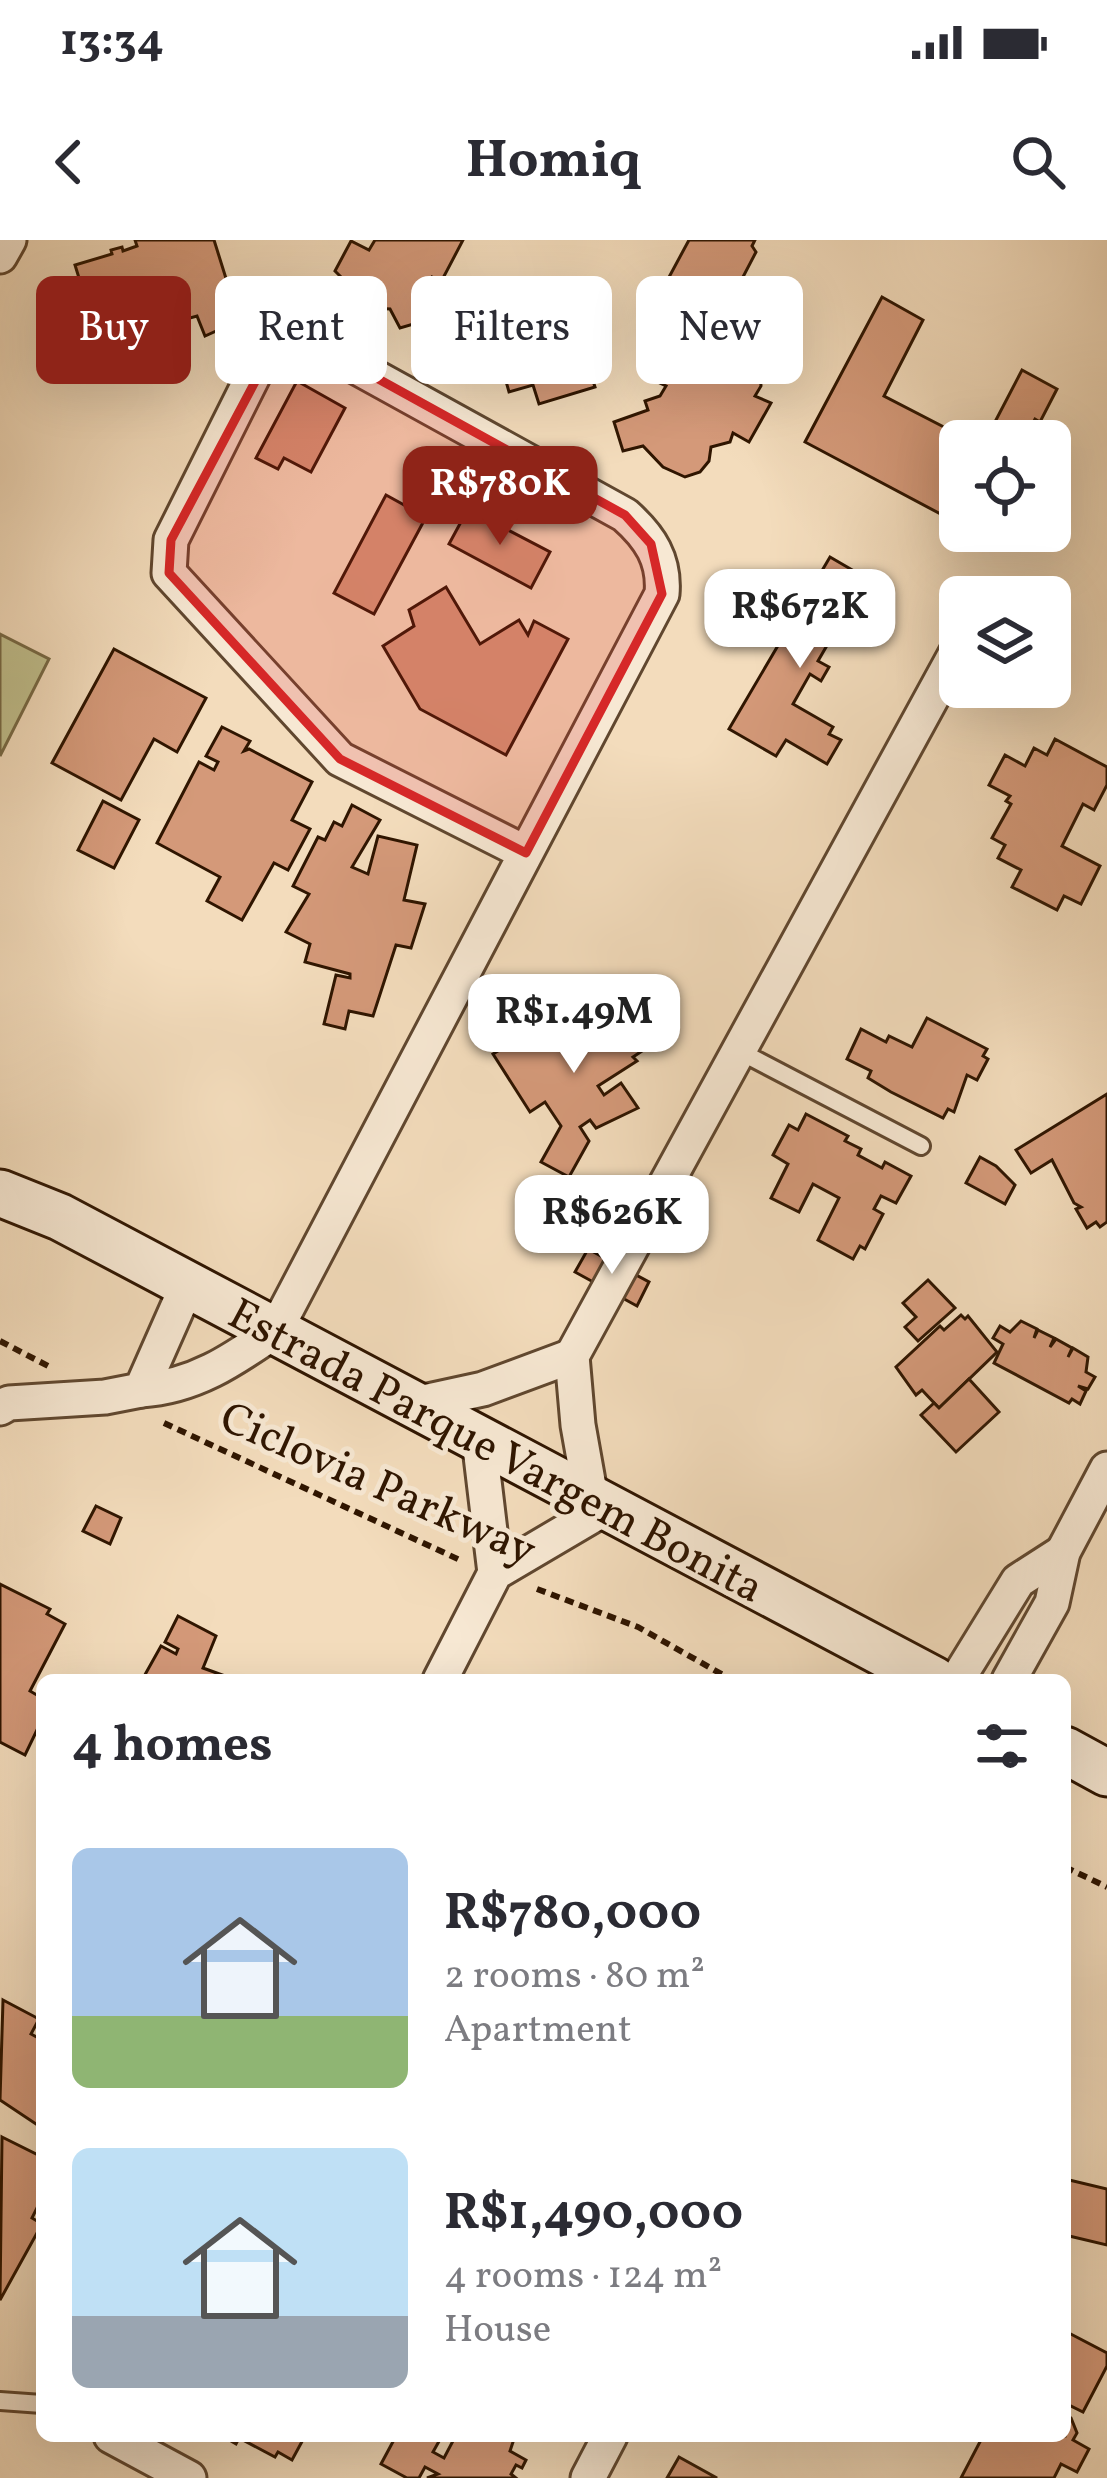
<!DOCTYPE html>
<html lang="en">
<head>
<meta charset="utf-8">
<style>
	:root { --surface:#fff; --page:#f2f2f3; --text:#2b2b33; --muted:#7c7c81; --accent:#8f2418 }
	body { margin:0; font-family:Vollkorn,serif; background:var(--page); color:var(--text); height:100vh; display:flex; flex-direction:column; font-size:45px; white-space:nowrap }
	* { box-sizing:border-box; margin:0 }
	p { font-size:39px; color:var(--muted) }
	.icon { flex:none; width:66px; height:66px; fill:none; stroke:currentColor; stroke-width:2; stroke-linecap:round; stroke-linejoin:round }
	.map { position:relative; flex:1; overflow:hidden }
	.sheet { position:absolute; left:36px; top:1434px; width:1035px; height:768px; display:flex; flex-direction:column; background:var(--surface); border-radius:18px; box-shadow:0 12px 48px #0002 }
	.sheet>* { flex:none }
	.guide { position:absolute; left:36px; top:36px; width:1035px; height:108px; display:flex; gap:24px }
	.buttons { position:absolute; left:939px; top:180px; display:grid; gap:24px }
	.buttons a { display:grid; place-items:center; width:132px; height:132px; border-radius:18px; background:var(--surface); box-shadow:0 12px 48px #0002; font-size:60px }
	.price { position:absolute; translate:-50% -102px; padding:0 27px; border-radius:24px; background:#fff; color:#222; font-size:39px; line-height:78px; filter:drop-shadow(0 3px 6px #0008) }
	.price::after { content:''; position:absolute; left:50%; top:72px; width:36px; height:27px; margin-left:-18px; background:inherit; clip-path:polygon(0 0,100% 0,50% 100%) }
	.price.selected { background:var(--accent); color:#fff }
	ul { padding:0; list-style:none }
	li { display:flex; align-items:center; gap:36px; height:300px; padding:0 36px }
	li span { display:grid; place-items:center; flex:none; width:336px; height:240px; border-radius:18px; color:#555 }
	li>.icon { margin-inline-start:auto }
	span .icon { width:144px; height:144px; fill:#fffc; stroke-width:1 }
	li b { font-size:51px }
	h2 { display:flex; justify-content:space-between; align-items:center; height:144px; padding:0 36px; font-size:51px }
	.chip { padding:0 42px; border-radius:18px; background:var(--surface); box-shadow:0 12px 48px #0002; font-size:42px; line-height:108px }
	.chip.selected { background:var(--accent); color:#fff }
	.status { display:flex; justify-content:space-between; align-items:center; height:84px; padding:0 60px; background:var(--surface); direction:ltr }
	.status svg { height:33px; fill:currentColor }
	header { display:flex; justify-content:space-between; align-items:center; height:156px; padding:0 36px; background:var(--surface); font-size:54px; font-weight:700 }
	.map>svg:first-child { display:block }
</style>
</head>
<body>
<div class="status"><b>13:34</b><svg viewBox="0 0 49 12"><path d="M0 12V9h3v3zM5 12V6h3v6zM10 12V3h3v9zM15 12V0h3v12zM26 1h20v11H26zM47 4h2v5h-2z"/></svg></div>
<header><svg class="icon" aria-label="back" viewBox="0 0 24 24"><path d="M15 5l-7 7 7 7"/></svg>Homiq<svg class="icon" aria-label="search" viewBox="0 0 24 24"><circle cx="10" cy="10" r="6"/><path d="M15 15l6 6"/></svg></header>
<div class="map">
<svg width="1107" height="2238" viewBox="0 0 1107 2238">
	<rect width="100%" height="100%" fill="#f3dcbc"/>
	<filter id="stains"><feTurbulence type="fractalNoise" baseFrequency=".00167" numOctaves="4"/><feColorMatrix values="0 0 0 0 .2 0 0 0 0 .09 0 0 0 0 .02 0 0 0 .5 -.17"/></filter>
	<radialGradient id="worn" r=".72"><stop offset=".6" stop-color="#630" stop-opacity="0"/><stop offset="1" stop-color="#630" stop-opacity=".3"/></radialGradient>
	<path fill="#c0bf8d" stroke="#786a46" stroke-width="3" d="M0,394L49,419L0,516Z"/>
	<g fill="#d49979" stroke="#2f1500" stroke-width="3">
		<path d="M135,0H214L234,64L230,66L236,82L205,96L197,76L99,103L75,25L112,14L111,10L122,7L123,11L137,6Z"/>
		<path d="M375,0H463L441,42L432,37L419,62L424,81L400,88L390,69L371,68L369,61L344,49L347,43L335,31L351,1L369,10Z"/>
		<path d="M689,0H755L752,6L756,12L719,83L736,86L753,100L759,116L761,146L755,156L771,163L749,202L733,193L730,202L711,207L709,221L700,232L685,237L663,227L643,206L623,211L614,182L648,170L645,161L660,156L666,146L651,139L652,134L657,119L667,106L640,91Z"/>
		<path d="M473,57L502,73L545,61L546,66L575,82L578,93L583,91L594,127L589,128L595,147L539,164L533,145L509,152L502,127L490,130L483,109L453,94Z"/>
		<path d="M882,57L923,80L884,156L971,201H960V260L950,279L805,202Z"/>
		<path d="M1022,130L1057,149L1040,182L1035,179L1023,201H985Z"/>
		<path d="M297,141L345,168L311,232L284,218L278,229L256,218Z"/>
		<path d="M386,255L426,277L374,374L334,353Z"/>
		<path d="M468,269L550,312L531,348L449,304Z"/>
		<path d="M830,317L866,338L818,421L829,427L821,441L810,434L793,464L833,487L829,494L841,500L827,524L786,500L776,516L729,489Z"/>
		<path d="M446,347L480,404L519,380L528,395L534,381L568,399L506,515L420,469L383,406L414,386L409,370Z"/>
		<path d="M114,409L206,458L177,512L154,499L121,560L52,523Z"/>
		<path d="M222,487L250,501L244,511L249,509L312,542L292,580L310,589L288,630L274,623L242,680L207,661L220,637L157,603L199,522L214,530L218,522L206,516Z"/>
		<path d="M1055,499L1107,527V545L1094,570L1083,564L1062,606L1100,626L1081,664L1064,656L1057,670L1012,647L1021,630L998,618L1005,605L992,598L1011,564L1006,561L1010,556L989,545L1005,515L1025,526L1034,508L1047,515Z"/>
		<path d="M103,561L139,580L114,628L78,610Z"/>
		<path d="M352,565L380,580L352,627L368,634L378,596L417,605L404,660L425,664L411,708L396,705L373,776L349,771L345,789L324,784L336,735L350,738V734L305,722L310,704L286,692L309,654L293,646L318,597L325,600L334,582L342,586Z"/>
		<path d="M604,759L617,781L627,774L648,807L633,817L637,821L598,846L604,855L621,843L638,868L596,888L590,880L580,887L589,901L569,937L541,922L561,886L545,862L530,872L493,814L509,804L506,798L527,785L538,801Z"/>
		<path d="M927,778L987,809L983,816L988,819L977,840L967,835L954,872L948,869L943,878L891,852L868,838L871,831L847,819L861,789L886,802L889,796L912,807Z"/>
		<path d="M1107,854V982L1100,987L1096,982L1087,988L1076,969L1081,967L1074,963L1052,920L1031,933L1016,910Z"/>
		<path d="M806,874L848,896L845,901L861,909L858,915L882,928L885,922L911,936L896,963L881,956L874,969L883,974L865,1009L860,1006L853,1019L818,1000L839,958L813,944L799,972L771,958L788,924L773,915L789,885L798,890Z"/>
		<path d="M980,917L996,926L1015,945L1005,964L966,943Z"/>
		<path d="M588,1009L649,1042L637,1066L575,1032Z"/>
		<path d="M928,1040L955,1068L918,1101L905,1087L916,1077L903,1063Z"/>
		<path d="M961,1075L965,1079L968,1076L997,1112L939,1168L922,1150L916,1155L896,1127L940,1086L944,1090Z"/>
		<path d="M1021,1081L1037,1089L1034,1098L1038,1090L1054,1098L1050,1107L1056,1099L1072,1108L1068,1117L1073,1108L1088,1117L1086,1132L1095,1137L1088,1149L1078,1146L1086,1151L1080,1164L1072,1159L1069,1163L994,1123L1003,1104L993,1098L1000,1086L1010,1092Z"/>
		<path d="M969,1139L999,1172L956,1212L921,1175L934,1163L939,1168Z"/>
		<path d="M96,1266L121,1278L110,1304L83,1291Z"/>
		<path d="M0,1344L50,1369L47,1374L65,1384L30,1451L42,1458V1493L37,1490L25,1515L0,1502Z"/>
		<path d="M178,1376L216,1396L203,1428L236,1440H142L161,1406L176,1414L178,1409L165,1402Z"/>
		<path d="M3,1760L39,1779L31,1794L42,1800V1888L0,1860Z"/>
		<path d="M2,1897L42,1917V1958L32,1978L42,1984L0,2060Z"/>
		<path d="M1065,1939L1107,1949V2005L1065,1995Z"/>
		<path d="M1065,2091L1107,2113V2126L1083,2172L1065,2163Z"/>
		<path d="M1065,2174L1071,2178L1077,2193L1073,2200L1089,2209L1077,2232L1061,2224L1054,2238H961L983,2196H1065Z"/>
		<path d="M305,2196L292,2220L278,2212L275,2217L239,2198L236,2204L224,2197Z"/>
		<path d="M396,2196H442L433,2212L444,2218L455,2197L515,2196L510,2211L526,2220L522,2228L516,2225L511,2234L516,2238H427L438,2234L425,2227L419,2238H407L381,2224Z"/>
		<path d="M679,2217L717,2238H667Z"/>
	</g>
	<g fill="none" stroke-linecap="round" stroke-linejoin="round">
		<g stroke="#60472f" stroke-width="22">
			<g id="lane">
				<path d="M739,811L921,906"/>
				<path d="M0,2161L42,2164"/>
			</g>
		</g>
		<g stroke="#60472f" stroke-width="39">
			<g id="street">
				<path d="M0,16L9,0"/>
				<path d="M141,1150C194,1147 233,1120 275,1091L662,354C665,320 650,297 625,275L315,104C292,100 278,103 261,120L171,300L169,333L340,519L526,613"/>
				<path d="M414,1164L483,1149L572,1116"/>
				<path d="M0,1168L9,1163L105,1157L141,1150L187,1046"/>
				<path d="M479,1199L495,1333"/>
				<path d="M591,1258L578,1185L572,1116L960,406"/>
				<path d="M440,1440L495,1333L607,1267"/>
				<path d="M957,1440L1018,1341L1063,1312"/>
				<path d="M1009,1440L1052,1363L1063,1312L1107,1229"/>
				<path d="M111,2196L189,2238"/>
				<path d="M588,2238L610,2196"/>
			</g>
		</g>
		<g stroke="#2f1500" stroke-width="51">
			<g id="secondary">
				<path d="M0,953L60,977L934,1440"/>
				<path d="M1065,1510L1107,1533"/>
			</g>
		</g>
		<g stroke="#2f1500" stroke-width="6" stroke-dasharray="9 6" stroke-linecap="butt">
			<path d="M0,1101L50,1127"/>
			<path d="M164,1183L462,1321"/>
			<path d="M537,1349L638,1387L732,1440"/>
			<path d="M1065,1627L1107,1647"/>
		</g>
		<use href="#lane" stroke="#f7e8d3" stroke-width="16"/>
		<use href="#street" stroke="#f7e8d3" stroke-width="33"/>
		<use href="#secondary" stroke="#f7e8d3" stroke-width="45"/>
	</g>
	<path fill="#d62828" fill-opacity="0.2" stroke="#d62828" stroke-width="9" stroke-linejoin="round" d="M315,104L625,275L651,304L662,354L526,613L340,519L169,333L171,300L273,108Z"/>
	<g text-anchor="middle" stroke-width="10" stroke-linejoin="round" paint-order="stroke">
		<g font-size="45" fill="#2f1500" stroke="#f7e8d3">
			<text transform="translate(497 1209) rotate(28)" y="16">Estrada Parque Vargem Bonita</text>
			<text transform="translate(379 1242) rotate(24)" y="16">Ciclovia Parkway</text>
		</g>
	</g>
	<rect width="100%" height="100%" filter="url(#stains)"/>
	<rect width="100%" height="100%" fill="url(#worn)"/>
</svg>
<div class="buttons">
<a><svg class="icon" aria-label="locate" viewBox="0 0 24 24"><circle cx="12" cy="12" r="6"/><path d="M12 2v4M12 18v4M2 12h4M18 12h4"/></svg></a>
<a><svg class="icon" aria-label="layers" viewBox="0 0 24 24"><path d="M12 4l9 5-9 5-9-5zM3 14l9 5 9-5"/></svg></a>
</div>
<b class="price selected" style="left:500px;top:308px">R$780K</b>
<b class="price" style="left:800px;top:431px">R$672K</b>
<b class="price" style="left:574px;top:836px">R$1.49M</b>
<b class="price" style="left:612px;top:1037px">R$626K</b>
<div class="guide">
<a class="chip selected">Buy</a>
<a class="chip">Rent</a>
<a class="chip">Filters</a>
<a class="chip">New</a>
</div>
<section class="sheet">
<h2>4 homes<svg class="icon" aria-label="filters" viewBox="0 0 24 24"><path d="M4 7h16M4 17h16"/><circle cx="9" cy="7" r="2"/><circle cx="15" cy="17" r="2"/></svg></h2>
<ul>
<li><span style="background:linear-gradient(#a9c7e8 70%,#8fb573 0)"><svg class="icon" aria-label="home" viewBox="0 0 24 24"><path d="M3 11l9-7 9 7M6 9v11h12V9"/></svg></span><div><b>R$780,000</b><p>2 rooms · 80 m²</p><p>Apartment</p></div></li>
<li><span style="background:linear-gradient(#bfe0f5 70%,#9aa5b1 0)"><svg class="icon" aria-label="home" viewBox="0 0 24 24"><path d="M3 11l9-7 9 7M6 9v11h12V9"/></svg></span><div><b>R$1,490,000</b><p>4 rooms · 124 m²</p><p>House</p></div></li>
</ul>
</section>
</div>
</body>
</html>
